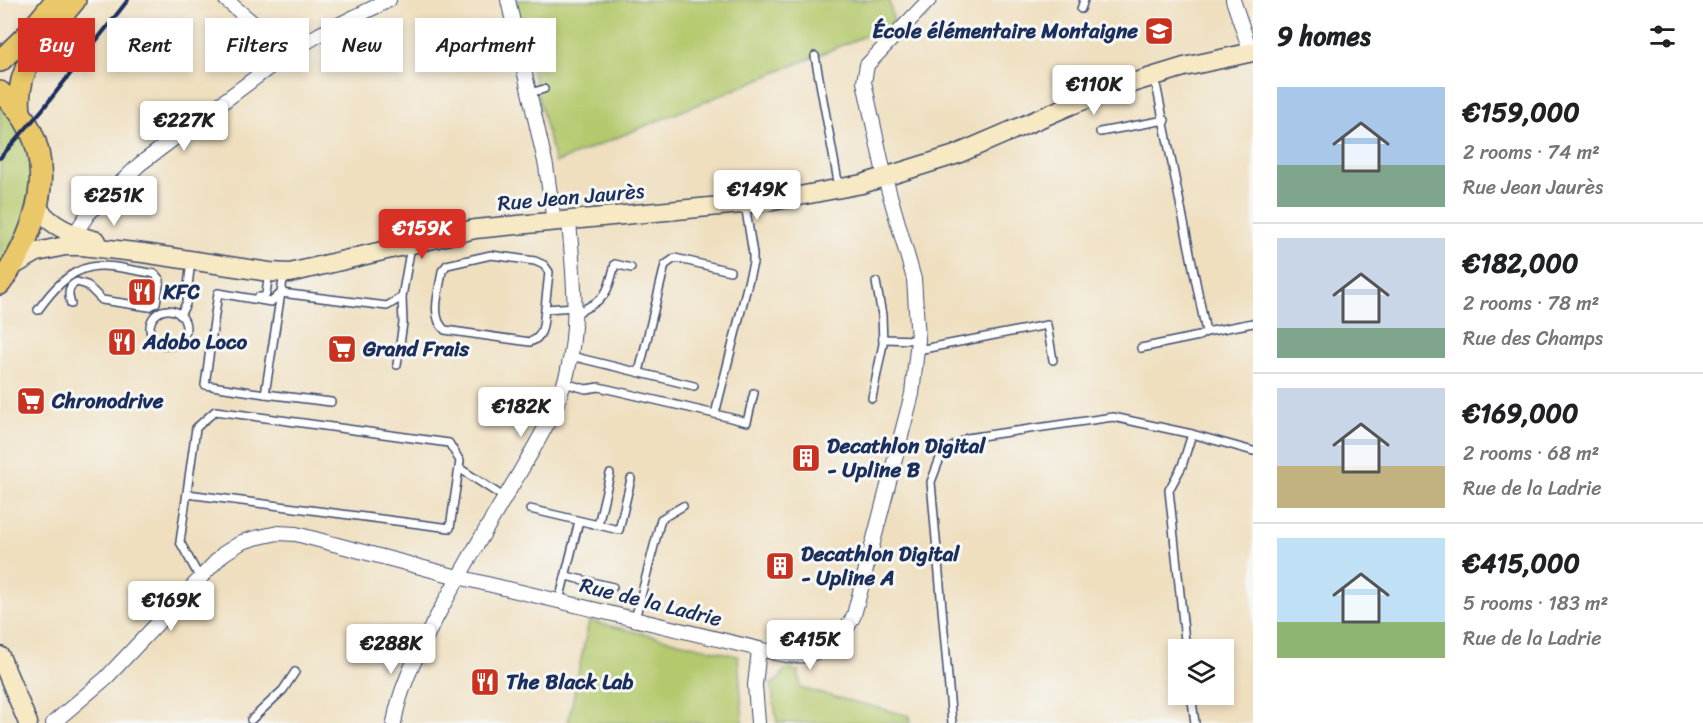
<!DOCTYPE html>
<html lang="en">
<head>
<meta charset="utf-8">
<style>
	:root { --surface:#fff; --page:#f2f2f2; --text:#202124; --muted:#757577; --line:#e0e0e0; --accent:#d93025 }
	body { margin:0; font-family:Sriracha,sans-serif; background:var(--page); color:var(--text); height:100vh; display:flex; flex-direction:column; font-size:22px; white-space:nowrap }
	* { box-sizing:border-box; margin:0 }
	p { font-size:20px; color:var(--muted) }
	.icon { flex:none; width:33px; height:33px; fill:none; stroke:currentColor; stroke-width:2; stroke-linecap:round; stroke-linejoin:round }
	.map { position:relative; flex:1; overflow:hidden }
	.details { display:flex; flex-direction:column; background:var(--surface); width:450px }
	.details>* { flex:none }
	.top-card { position:absolute; left:18px; top:18px; width:570px; height:54px; display:flex; gap:12px }
	.controls { position:absolute; left:1168px; top:639px; display:grid; gap:12px }
	.controls a { display:grid; place-items:center; width:66px; height:66px; border-radius:0px; background:var(--surface); box-shadow:0 3px 9px #0003; font-size:30px }
	.price { position:absolute; translate:-50% -51px; padding:0 14px; border-radius:6px; background:#fff; color:#222; font-size:20px; line-height:39px; filter:drop-shadow(0 2px 3px #0008) }
	.price::after { content:''; position:absolute; left:50%; top:36px; width:18px; height:14px; margin-left:-9px; background:inherit; clip-path:polygon(0 0,100% 0,50% 100%) }
	.price.current { background:var(--accent); color:#fff }
	ul { padding:0; list-style:none }
	li { display:flex; align-items:center; gap:18px; height:150px; padding:0 24px }
	li+li { border-top:2px solid var(--line) }
	li span { display:grid; place-items:center; flex:none; width:168px; height:120px; border-radius:0px; color:#555 }
	li>.icon { margin-inline-start:auto }
	span .icon { width:72px; height:72px; fill:#fffc; stroke-width:1 }
	li b { font-size:26px }
	h2 { display:flex; justify-content:space-between; align-items:center; height:72px; padding:0 24px; font-size:26px }
	.chip { padding:0 21px; border-radius:0px; background:var(--surface); box-shadow:0 3px 9px #0003; font-size:21px; line-height:54px }
	.chip.current { background:var(--accent); color:#fff }
	main { display:flex; flex:1; min-height:0 }
	.map>svg:first-child { display:block }
</style>
</head>
<body>
<main>
<div class="map">
<svg width="1253" height="723" viewBox="0 0 1253 723">
	<rect width="100%" height="100%" fill="#f6f6f2"/>
	<filter id="ink" filterUnits="userSpaceOnUse"><feTurbulence type="fractalNoise" baseFrequency=".0167" numOctaves="2"/><feDisplacementMap in="SourceGraphic" scale="12" xChannelSelector="R" yChannelSelector="G"/><feConvolveMatrix kernelMatrix="1 2 1 2 8 2 1 2 1" color-interpolation-filters="sRGB"/></filter>
	<filter id="wash" filterUnits="userSpaceOnUse"><feTurbulence type="fractalNoise" baseFrequency=".008" numOctaves="4" result="noise"/><feDisplacementMap in="SourceGraphic" scale="24" xChannelSelector="R" yChannelSelector="G"/><feGaussianBlur stdDeviation="1.35" result="paint"/><feColorMatrix in="noise" values="0 0 0 0 0 0 0 0 0 0 0 0 0 0 0 0 0 1.4 0 .05"/><feComposite in="paint" operator="in"/></filter>
	<g filter="url(#wash)">
		<rect width="100%" height="100%" fill="#efdfbf"/>
		<g fill="#b4c96d" stroke="#687c66" stroke-width="1.5">
			<path d="M514,0H889L894,24L555,163Z"/>
			<path d="M0,101L26,134L33,171L27,214L0,271Z"/>
			<path d="M589,621L738,656L743,723H568Z"/>
			<path d="M785,670L799,671L800,688L910,716L911,723H777L771,684L778,680Z"/>
		</g>
	</g>
	<g filter="url(#ink)">
		<g fill="none" stroke-linecap="round" stroke-linejoin="round">
			<g stroke="#3b496d" stroke-width="10">
				<g id="lane">
					<path d="M1081,9L1084,0"/>
					<path d="M815,56L839,187"/>
					<path d="M1155,79L1206,332L1253,323"/>
					<path d="M530,93L544,89"/>
					<path d="M1100,132L1165,120"/>
					<path d="M284,274L265,394L205,385L218,293L271,302L281,293L387,306L402,297L411,246"/>
					<path d="M258,297H264L266,294L269,272"/>
					<path d="M545,309L549,272L544,265L535,261L491,255L447,265L442,271C440,289 429,317 445,330L530,342C545,337 543,323 545,309L575,307"/>
					<path d="M38,310C51,292 68,271 91,267C107,263 134,271 151,273L155,274L160,280L156,303L149,307L102,300L87,285L77,282C67,286 68,295 71,304"/>
					<circle cx="168" cy="328" r="18"/>
					<path d="M575,314C607,297 606,298 615,264L631,268"/>
					<path d="M180,315L186,304L191,260"/>
					<path d="M883,339L918,340"/>
					<path d="M1141,348L1199,336L1206,332"/>
					<path d="M918,350L1047,325L1053,360"/>
					<path d="M571,356L694,386"/>
					<path d="M397,365L403,323L402,297"/>
					<path d="M639,372L665,265L675,258L730,271"/>
					<path d="M564,383L586,389L599,387L715,414L753,263V254L745,204"/>
					<path d="M265,394L331,402"/>
					<path d="M872,398L883,344L882,315L876,282"/>
					<path d="M715,414L747,422L754,393"/>
					<path d="M459,468L505,498"/>
					<path d="M187,494L450,528L460,461L449,443L215,411L196,428L180,542L200,578"/>
					<path d="M530,509L598,525L610,474"/>
					<path d="M598,525L619,530L631,479"/>
					<path d="M566,576L613,587"/>
					<path d="M559,601L579,521"/>
					<path d="M635,619L661,519L683,506"/>
					<path d="M1186,650L1169,490L1182,466L1192,434"/>
					<path d="M1191,694L1195,723"/>
					<path d="M251,720L283,690L295,672"/>
					<path d="M952,723L931,482L942,453L967,438L1113,417L1192,434L1253,451"/>
				</g>
			</g>
			<g stroke="#3b496d" stroke-width="16">
				<g id="street">
					<path d="M226,0L259,28L279,60"/>
					<path d="M508,0L546,166L554,222"/>
					<path d="M1233,0L1251,53"/>
					<path d="M70,241L88,214L140,164L287,54L320,34L389,0"/>
					<path d="M53,723L106,678L223,554L242,542L255,538L278,533L296,534L458,577L780,654C813,661 840,646 854,615L912,394L918,340L914,279L885,178L864,82L867,65L929,0"/>
					<path d="M394,723C400,686 417,655 434,622C461,571 490,522 520,472C538,441 557,410 567,374C580,323 573,273 569,221"/>
					<path d="M758,723L755,685L759,650"/>
				</g>
			</g>
			<g stroke="#3b496d" stroke-width="21">
				<g id="secondary">
					<path d="M37,207C51,227 74,235 97,241"/>
					<path d="M13,266L37,252L65,246H82L143,253L269,272L290,273L475,229L773,201L862,184L955,155L1071,105L1119,87L1184,67L1253,52"/>
					<path d="M0,656L28,723"/>
				</g>
			</g>
			<g stroke="#3b496d" stroke-width="24">
				<g id="primary">
					<path d="M0,61L28,34L56,0"/>
					<path d="M0,92C64,146 43,224 0,284"/>
					<path d="M20,112C14,65 47,34 75,0"/>
				</g>
			</g>
			<use href="#lane" stroke="#fff" stroke-width="7"/>
			<use href="#street" stroke="#fff" stroke-width="14"/>
			<use href="#secondary" stroke="#f7e9c3" stroke-width="18"/>
			<use href="#primary" stroke="#eac769" stroke-width="21"/>
			<path stroke="#1b2f5e" stroke-width="4" d="M0,158L42,110L128,0"/>
		</g>
	</g>
	<defs>
		<g id="school-square" transform="scale(1.5)"><rect x="-9" y="-9" width="18" height="18" rx="4" fill="#c8321e" stroke="#f6f6f2"/><path d="M0-5L7-2L0 1L-7-2ZM-4 1L0 2.5L4 1V4Q0 6-4 4Z" fill="#fff"/></g>
		<g id="restaurant-square" transform="scale(1.5)"><rect x="-9" y="-9" width="18" height="18" rx="4" fill="#c8321e" stroke="#f6f6f2"/><path d="M-5-6h1v4h1v-4h1v4h1v-4h1v5L-1.5 .5V6h-2V.5L-5-1ZM5-6V6H3V1.5H1.5Q1.5-4 5-6Z" fill="#fff"/></g>
		<g id="supermarket-square" transform="scale(1.5)"><rect x="-9" y="-9" width="18" height="18" rx="4" fill="#c8321e" stroke="#f6f6f2"/><path d="M-6-5.5h2.5l.6 2H6L4.5 2H-2.5L-4.4-4H-6ZM-1.5 3.2a1.3 1.3 0 1 0 .1 0ZM3 3.2a1.3 1.3 0 1 0 .1 0Z" fill="#fff"/></g>
		<g id="building-square" transform="scale(1.5)"><rect x="-9" y="-9" width="18" height="18" rx="4" fill="#c8321e" stroke="#f6f6f2"/><path d="M-4-6H4V6H1V3H-1V6H-4ZM-2.5-4.3h1.7v1.8h-1.7ZM.8-4.3h1.7v1.8H.8ZM-2.5-1h1.7V.8h-1.7ZM.8-1h1.7V.8H.8Z" fill="#fff"/></g>
	</defs>
	<g fill-rule="evenodd">
		<use href="#school-square" x="1159" y="31"/>
		<use href="#restaurant-square" x="142" y="292"/>
		<use href="#restaurant-square" x="122" y="342"/>
		<use href="#supermarket-square" x="342" y="349"/>
		<use href="#supermarket-square" x="31" y="401"/>
		<use href="#building-square" x="806" y="458"/>
		<use href="#building-square" x="780" y="566"/>
		<use href="#restaurant-square" x="485" y="682"/>
	</g>
	<g text-anchor="middle" stroke-width="6" stroke-linejoin="round" paint-order="stroke">
		<g font-size="21" font-weight="bold" fill="#1b2f5e" stroke="#f6f6f2" text-anchor="start">
			<text x="1138" y="38" text-anchor="end">École élémentaire Montaigne</text>
			<text x="163" y="299">KFC</text>
			<text x="143" y="349">Adobo Loco</text>
			<text x="363" y="356">Grand Frais</text>
			<text x="52" y="408">Chronodrive</text>
			<text x="827" y="453">Decathlon Digital<tspan x="827" dy="24">- Upline B</tspan></text>
			<text x="801" y="561">Decathlon Digital<tspan x="801" dy="24">- Upline A</tspan></text>
			<text x="506" y="689">The Black Lab</text>
		</g>
		<g font-size="21" fill="#1b2f5e" stroke="#f6f6f2">
			<text transform="translate(571 197) rotate(-5)" y="7">Rue Jean Jaurès</text>
			<text transform="translate(651 602) rotate(14)" y="7">Rue de la Ladrie</text>
		</g>
	</g>
</svg>
<div class="controls">
<a><svg class="icon" aria-label="layers" viewBox="0 0 24 24"><path d="M12 4l9 5-9 5-9-5zM3 14l9 5 9-5"/></svg></a>
</div>
<b class="price" style="left:1094px;top:116px">€110K</b>
<b class="price" style="left:184px;top:152px">€227K</b>
<b class="price" style="left:757px;top:221px">€149K</b>
<b class="price" style="left:114px;top:227px">€251K</b>
<b class="price current" style="left:422px;top:260px">€159K</b>
<b class="price" style="left:521px;top:438px">€182K</b>
<b class="price" style="left:171px;top:632px">€169K</b>
<b class="price" style="left:810px;top:671px">€415K</b>
<b class="price" style="left:391px;top:675px">€288K</b>
<div class="top-card">
<a class="chip current">Buy</a>
<a class="chip">Rent</a>
<a class="chip">Filters</a>
<a class="chip">New</a>
<a class="chip">Apartment</a>
</div>
</div>
<section class="details">
<h2>9 homes<svg class="icon" aria-label="filters" viewBox="0 0 24 24"><path d="M4 7h16M4 17h16"/><circle cx="9" cy="7" r="2"/><circle cx="15" cy="17" r="2"/></svg></h2>
<ul>
<li><span style="background:linear-gradient(#a9c7e8 65%,#7fa58c 0)"><svg class="icon" aria-label="home" viewBox="0 0 24 24"><path d="M3 11l9-7 9 7M6 9v11h12V9"/></svg></span><div><b>€159,000</b><p>2 rooms · 74 m²</p><p>Rue Jean Jaurès</p></div></li>
<li><span style="background:linear-gradient(#c9d6e8 75%,#7fa58c 0)"><svg class="icon" aria-label="home" viewBox="0 0 24 24"><path d="M3 11l9-7 9 7M6 9v11h12V9"/></svg></span><div><b>€182,000</b><p>2 rooms · 78 m²</p><p>Rue des Champs</p></div></li>
<li><span style="background:linear-gradient(#c9d6e8 65%,#c2b280 0)"><svg class="icon" aria-label="home" viewBox="0 0 24 24"><path d="M3 11l9-7 9 7M6 9v11h12V9"/></svg></span><div><b>€169,000</b><p>2 rooms · 68 m²</p><p>Rue de la Ladrie</p></div></li>
<li><span style="background:linear-gradient(#bfe0f5 70%,#8fb573 0)"><svg class="icon" aria-label="home" viewBox="0 0 24 24"><path d="M3 11l9-7 9 7M6 9v11h12V9"/></svg></span><div><b>€415,000</b><p>5 rooms · 183 m²</p><p>Rue de la Ladrie</p></div></li>
</ul>
</section>
</main>
</body>
</html>
